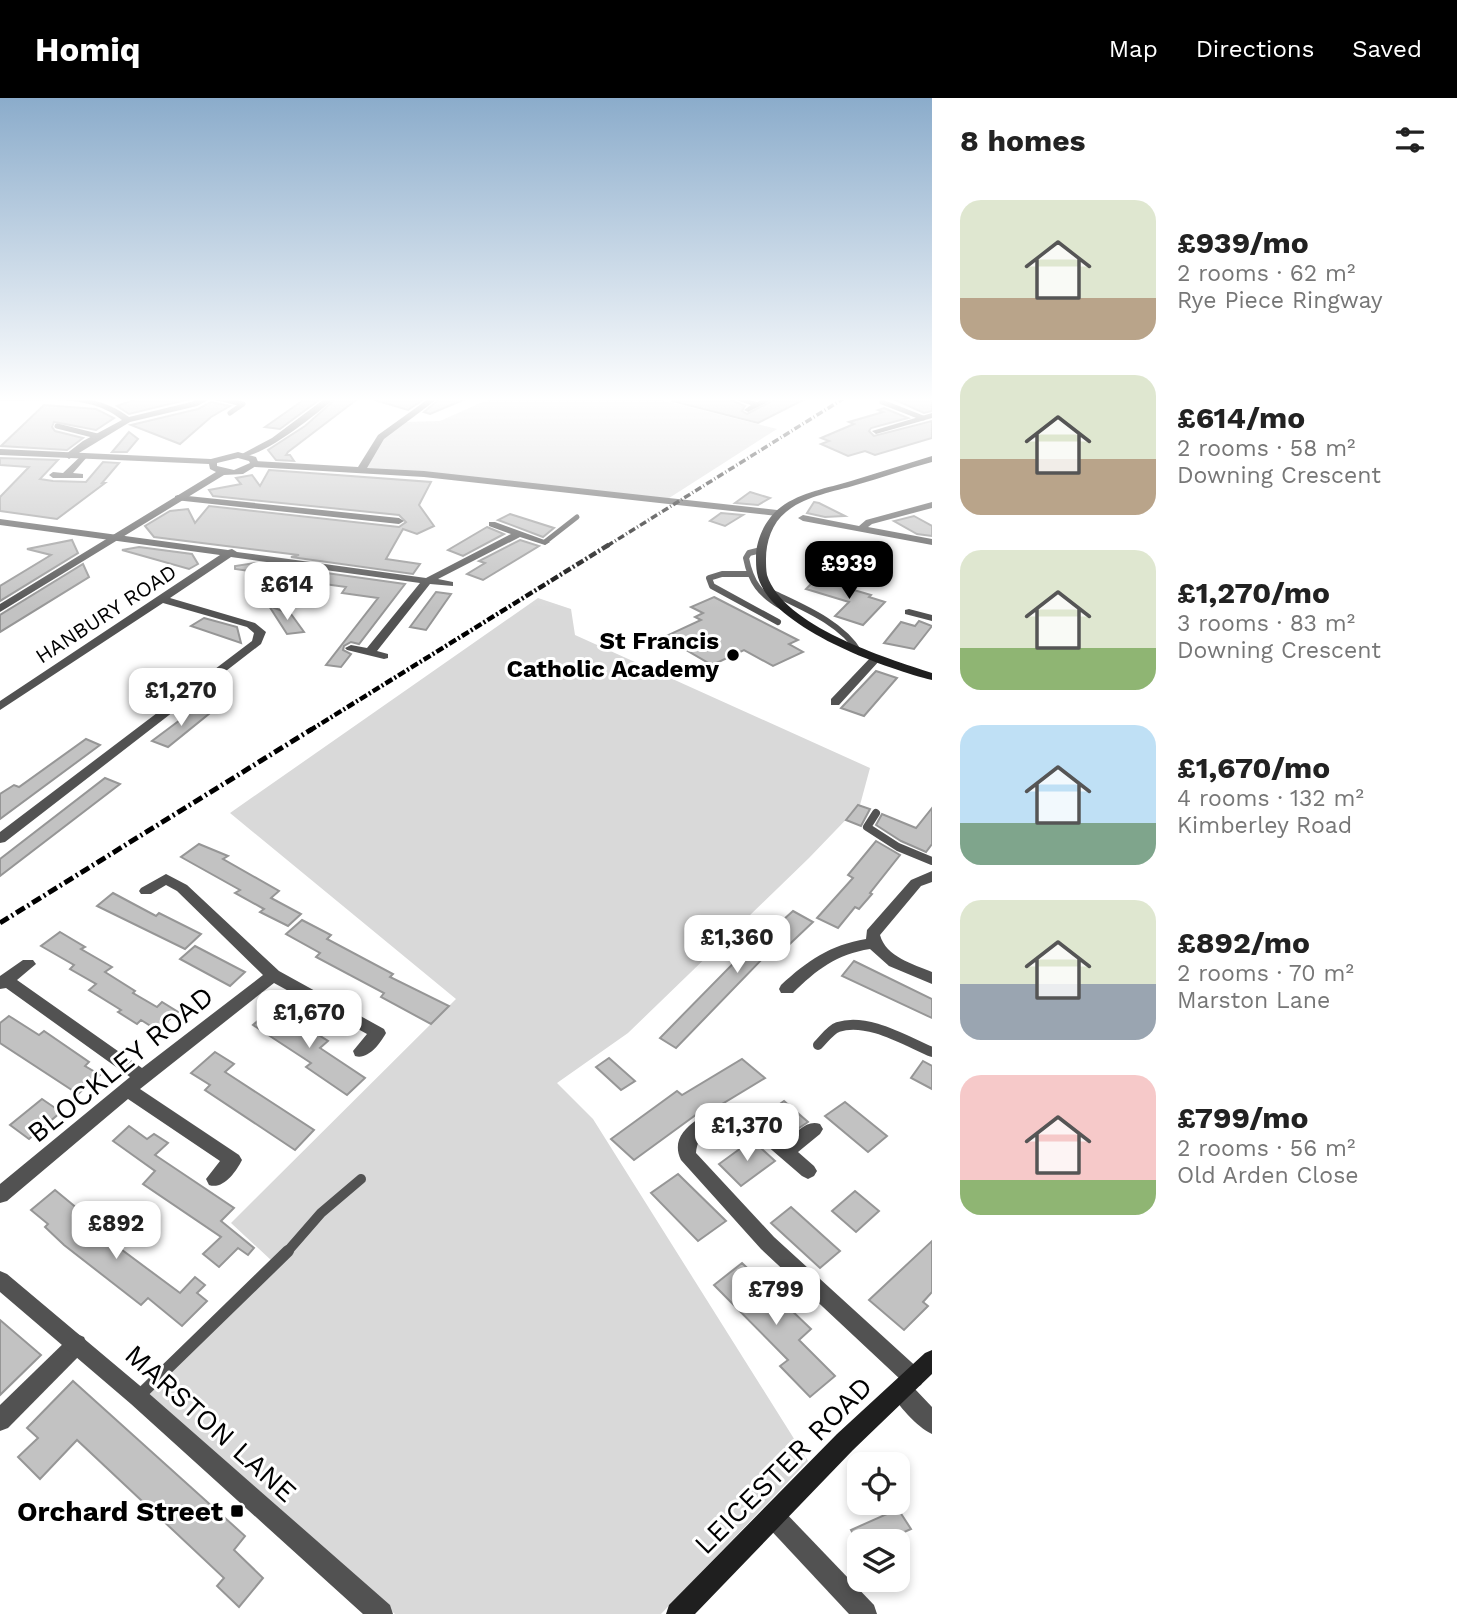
<!DOCTYPE html>
<html lang="en">
<head>
<meta charset="utf-8">
<style>
	:root { --surface:#fff; --page:#f6f6f6; --text:#222; --muted:#767676; --accent:#000 }
	body { margin:0; font-family:"Work Sans",sans-serif; background:var(--page); color:var(--text); height:100vh; display:flex; flex-direction:column; font-size:26px; white-space:nowrap }
	* { box-sizing:border-box; margin:0 }
	p { font-size:23px; color:var(--muted) }
	.icon { flex:none; width:38px; height:38px; fill:none; stroke:currentColor; stroke-width:2; stroke-linecap:round; stroke-linejoin:round }
	.map { position:relative; flex:1; overflow:hidden }
	.side { display:flex; flex-direction:column; background:var(--surface); width:525px }
	.side>* { flex:none }
	.buttons { position:absolute; left:847px; top:1354px; display:grid; gap:14px }
	.buttons a { display:grid; place-items:center; width:63px; height:63px; border-radius:14px; background:var(--surface); box-shadow:0 4px 10px #0003; font-size:35px }
	.price { position:absolute; translate:-50% -60px; padding:0 16px; border-radius:14px; background:#fff; color:#222; font-size:23px; line-height:46px; filter:drop-shadow(0 2px 4px #0008) }
	.price::after { content:''; position:absolute; left:50%; top:42px; width:21px; height:16px; margin-left:-10px; background:inherit; clip-path:polygon(0 0,100% 0,50% 100%) }
	.price.current { background:var(--accent); color:#fff }
	ul { padding:0; list-style:none }
	li { display:flex; align-items:center; gap:21px; height:175px; padding:0 28px }
	li span { display:grid; place-items:center; flex:none; width:196px; height:140px; border-radius:21px; color:#555 }
	li>.icon { margin-inline-start:auto }
	span .icon { width:84px; height:84px; fill:#fffc; stroke-width:1 }
	li b { font-size:30px }
	h2 { display:flex; justify-content:space-between; align-items:center; height:84px; padding:0 28px; font-size:30px }
	header { display:flex; align-items:center; gap:42px; box-sizing:border-box; height:98px; padding:0 35px; background:var(--accent); color:#fff }
	header strong { font-size:33px }
	nav { display:flex; gap:38px; margin-inline-start:auto; font-size:24px }
	main { display:flex; flex:1; min-height:0 }
	.map>svg:first-child { display:block }
</style>
</head>
<body>
<header>
<strong>Homiq</strong>
<nav><a>Map</a><a>Directions</a><a>Saved</a></nav>
</header>
<main>
<div class="map">
<svg width="932" height="1516" viewBox="0 0 932 1516">
	<rect width="100%" height="100%" fill="#fff"/>
	<g fill="#d9d9d9">
		<path d="M494,299H649L777,331L666,402L364,371L384,339L405,324L440,323Z"/>
		<path d="M538,500L571,511L575,537L870,670L860,707L809,760L628,935L557,985L593,1021L808,1363L661,1516H395L139,1289L272,1163L231,1125L456,901L230,715Z"/>
	</g>
	<g fill="#c2c2c2" stroke="#969696" stroke-width="2">
		<path d="M142,299H198L129,316L117,308Z"/>
		<path d="M302,299H323L280,331L265,329L302,303Z"/>
		<path d="M338,299H360L288,354L286,357H290L294,363L276,362L268,352L305,328Z"/>
		<path d="M376,299H427L408,312L375,302Z"/>
		<path d="M442,299H470L430,316L424,314Z"/>
		<path d="M673,299H724L745,308L742,313L747,316L780,299H809L758,325L672,303Z"/>
		<path d="M889,299H932V313L924,315Z"/>
		<path d="M211,304L230,308L211,319L180,346L131,327L198,311Z"/>
		<path d="M44,307L96,311L114,320L96,332L54,324L52,329L55,333L83,340L67,352L1,348Z"/>
		<path d="M884,310L908,320L871,330L869,333L874,338L932,323V340L875,357L865,353L848,358L821,346L829,343L821,340L854,326L849,324L883,314L878,312Z"/>
		<path d="M129,334L138,341L127,354H112Z"/>
		<path d="M0,360L58,362L40,381L53,383L86,384L103,364L119,365L102,385H105L57,421L0,413V399L29,369L0,367Z"/>
		<path d="M269,372L431,384L419,407L434,428L417,436L403,431L386,461L420,466L413,476L291,459L299,457L154,439L145,428L170,413L188,411L195,425L209,408L399,429L406,424L399,417L213,398L209,392L241,386L236,380L252,377L260,388Z"/>
		<path d="M750,394L770,400L758,407L735,405Z"/>
		<path d="M814,404L819,405L845,418L825,419L807,415Z"/>
		<path d="M721,415L743,417L725,428L710,423Z"/>
		<path d="M510,416L554,430L543,439L498,422Z"/>
		<path d="M914,418L932,428V438L917,436L894,423Z"/>
		<path d="M487,429L504,436L463,458L448,452Z"/>
		<path d="M72,442L78,455L0,503V488L51,457L27,451Z"/>
		<path d="M520,442L539,448L483,482L467,476L485,465L479,463Z"/>
		<path d="M139,449L192,456L198,466L189,471L122,452Z"/>
		<path d="M255,465L405,486L359,546L351,544L344,548L343,552L351,556L341,569L326,567L378,500L342,495L346,489L324,486L325,484L235,471V468Z"/>
		<path d="M83,466L89,479L0,534V517Z"/>
		<path d="M816,481L871,497L869,499L885,504L863,527L835,518L849,504L806,491Z"/>
		<path d="M436,494L451,496L426,532L410,529Z"/>
		<path d="M714,499L798,542L789,546L803,554L773,568L744,552L712,567L664,539L701,522L695,519L703,515L691,509Z"/>
		<path d="M269,508L291,516L304,534L287,536Z"/>
		<path d="M204,520L237,529L241,545L191,528Z"/>
		<path d="M919,523L932,528L914,551L884,545L901,524L915,528Z"/>
		<path d="M876,573L897,580L864,618L841,610Z"/>
		<path d="M196,610L210,615L168,649L152,643Z"/>
		<path d="M86,641L100,647L0,721V696L14,687L19,689Z"/>
		<path d="M105,680L120,686L0,778V761Z"/>
		<path d="M858,707L870,711L861,728L846,722Z"/>
		<path d="M932,710V746L926,754L901,743L876,727L882,716L916,730Z"/>
		<path d="M876,743L900,757L870,795L872,796L859,811L855,809L838,830L817,820L853,780L848,777Z"/>
		<path d="M199,746L228,758L223,761L279,793L271,800L301,816L288,828L260,814L264,811L235,795L240,792L181,759Z"/>
		<path d="M113,795L156,818L159,815L201,836L185,851L97,808Z"/>
		<path d="M793,813L813,824L776,859L768,855L676,950L660,940L769,829L773,831Z"/>
		<path d="M302,822L331,837L327,841L393,876L390,879L449,908L431,926L381,899L384,895L316,859L320,855L286,836Z"/>
		<path d="M60,834L85,849L81,851L112,869L105,874L135,893L133,895L157,909L162,904L178,914L157,932L141,922L137,926L118,914L121,912L89,892L96,886L70,871L74,867L41,848Z"/>
		<path d="M195,848L245,874L230,888L180,861Z"/>
		<path d="M854,863L932,901V920L842,878Z"/>
		<path d="M274,909L328,943L320,950L365,980L347,997L306,969L311,965L253,927Z"/>
		<path d="M9,918L39,937L44,933L89,964L85,968L100,977L78,996L0,945V925Z"/>
		<path d="M215,954L234,966L225,974L314,1032L295,1052L205,992L210,987L191,975Z"/>
		<path d="M609,960L635,983L621,992L596,969Z"/>
		<path d="M742,961L765,980L717,1009L712,1011L708,1008L634,1062L611,1041L677,993L682,997Z"/>
		<path d="M923,963L932,968V991L911,980Z"/>
		<path d="M42,1001L61,1014L29,1041L10,1027Z"/>
		<path d="M784,1003L808,1024L790,1036L766,1016Z"/>
		<path d="M845,1004L887,1038L868,1054L825,1018Z"/>
		<path d="M129,1028L147,1041L154,1036L168,1045L155,1057L234,1110L221,1123L254,1150L248,1157L238,1150L219,1169L203,1156L221,1139L143,1086L155,1073L113,1043Z"/>
		<path d="M752,1042L775,1063L741,1088L719,1066Z"/>
		<path d="M678,1076L726,1123L698,1143L651,1095Z"/>
		<path d="M55,1092L84,1116L79,1120L180,1195L195,1179L205,1187L197,1195L207,1203L182,1228L148,1200L141,1207L64,1147L45,1129L48,1126L31,1112Z"/>
		<path d="M855,1093L879,1113L856,1134L832,1113Z"/>
		<path d="M791,1109L840,1153L820,1170L771,1125Z"/>
		<path d="M932,1143V1194L923,1204L928,1208L904,1232L869,1202Z"/>
		<path d="M742,1165L811,1231L799,1242L835,1278L810,1299L780,1268L788,1262L714,1187Z"/>
		<path d="M0,1222L41,1257L0,1297Z"/>
		<path d="M73,1283L245,1438L234,1452L263,1480L239,1509L217,1488L224,1480L77,1342L40,1381L18,1359L38,1340L27,1330Z"/>
		<path d="M898,1411L911,1431L893,1439L897,1444H858L851,1432Z"/>
	</g>
	<g fill="none" stroke-linecap="round" stroke-linejoin="round">
		<g stroke="#525252" stroke-width="5">
			<path d="M213,299L243,306L230,315"/>
			<path d="M884,299L882,304L923,320"/>
			<path d="M57,328L97,338"/>
			<path d="M545,444L577,419"/>
		</g>
		<g stroke="#525252" stroke-width="6">
			<path d="M761,452L749,455L746,460C751,485 760,496 782,509"/>
			<path d="M749,476H722L709,480L712,488L778,524"/>
			<path d="M773,495C802,509 842,525 859,554"/>
		</g>
		<path stroke="#525252" stroke-width="8" d="M876,715L867,729L898,749L932,763"/>
		<g stroke="#525252" stroke-width="10">
			<path d="M818,947C824,941 830,932 838,929C867,919 906,943 932,954"/>
			<path d="M287,1154L321,1115L361,1081"/>
		</g>
		<path stroke="#525252" stroke-width="12" d="M138,1299L288,1153"/>
		<g fill="#525252" fill-rule="evenodd">
			<path d="M0,299C44,299 92,291 129,319L191,304L204,299H214L197,308L130,324L69,361L65,358L66,356L83,343L122,322C87,294 41,304 0,303Z"/>
			<path d="M327,299H336C322,312 255,366 240,357L272,340Z"/>
			<path d="M431,299H440L384,341L367,370L424,373L777,412L782,415L777,418L424,379L255,369L251,366L255,363L358,369L378,337Z"/>
			<path d="M727,299H738L757,304L769,299H778L748,314L744,312L751,307Z"/>
			<path d="M932,315V320L876,336L872,333Z"/>
			<path d="M84,355L88,358L73,375L83,376V380H53L49,377L53,374L63,375Z"/>
			<path d="M178,397L399,420L404,423L399,426L175,402V398Z"/>
			<path d="M932,404V410L872,426L868,429L932,441V447L803,423L798,420L803,417L859,428L866,422Z"/>
			<path d="M0,421L228,452L232,451L237,454L426,480L511,436L489,428V424H495L550,444L545,447L520,439L438,481L453,484V488L430,486L377,553L388,556V560L384,561L347,552L345,550L351,547L367,550L420,485L231,459L170,500L255,525L266,534L261,546L5,744L0,745V734L252,543L254,535L247,529L163,505L0,612V603L220,457L0,427Z"/>
			<path d="M909,511L932,517V523L905,516V512Z"/>
			<path d="M876,557L882,560L880,562L839,607H831V601L872,558Z"/>
			<path d="M932,773V784L921,788L880,837C886,859 913,866 932,874V886L889,868L870,851C837,856 816,872 793,895H781L779,891L781,887C807,863 830,847 866,841L867,832L911,782Z"/>
			<path d="M166,776L187,787L279,873L384,931L386,935C380,946 368,962 355,958L353,953L367,936L274,885L140,991L239,1057L242,1062C236,1074 223,1092 209,1087L206,1081L220,1063L128,1001L7,1103L0,1105V1086L130,979L6,890L0,891V878L23,862H33L36,866L17,882L142,970L263,877L177,793L166,787L151,796H141L139,793L141,790Z"/>
			<path d="M729,1007L755,1017L786,1043C796,1035 807,1021 820,1026L823,1031L820,1036L798,1054L814,1068L817,1073L814,1078L808,1081L802,1078L743,1027L729,1021C711,1028 698,1035 696,1055L774,1139L921,1273L924,1280L921,1287L914,1290L932,1309V1336C917,1329 897,1307 890,1292L894,1285L901,1282L761,1151L681,1062C666,1032 708,1014 729,1007Z"/>
			<path d="M77,1236L84,1239L87,1246L84,1253L8,1330L0,1333V1307L70,1239Z"/>
			<path d="M773,1407L781,1410L874,1507L877,1516H849L765,1426L762,1418L765,1410Z"/>
		</g>
		<g fill="#525252" fill-rule="evenodd">
			<path d="M0,351L211,361L238,354L256,359L259,366L243,376L224,377L0,514V506L216,374L210,371L209,366L0,357ZM238,360L249,363L250,365L234,372L217,368V365Z"/>
			<path d="M0,1173L7,1176L145,1292L390,1507L393,1516H363L131,1306L0,1194Z"/>
		</g>
		<g fill="#1f1f1f" fill-rule="evenodd">
			<path d="M932,358V364C906,371 881,380 856,387C833,394 805,398 786,414C772,425 766,444 766,461C766,466 766,472 767,477C783,528 886,560 932,575V582C885,570 767,529 757,475C756,470 756,464 756,459C756,441 766,420 781,409C801,394 828,390 851,383C878,375 905,366 932,358Z"/>
			<path d="M932,1252V1276L853,1352L695,1516H666L669,1507L837,1336L925,1255Z"/>
		</g>
		<path stroke="#000" stroke-width="3.5" stroke-dasharray="7 2.5 1 2.5" stroke-linecap="butt" d="M607,448L846,299"/>
		<path stroke="#000" stroke-width="4.5" stroke-dasharray="8 2.5 2 2.5" stroke-linecap="butt" d="M309,633L610,446"/>
		<path stroke="#000" stroke-width="5" stroke-dasharray="10 3.5 2 3.5" stroke-linecap="butt" d="M0,825L312,631"/>
	</g>
	<linearGradient id="sky" x2="0" y2="1"><stop stop-color="#8baccb"/><stop offset="0.59" stop-color="#fff"/><stop offset="1" stop-color="#fff" stop-opacity="0"/></linearGradient>
	<rect width="932" height="511" fill="url(#sky)"/>
	<g fill="#000" stroke="#fff" stroke-width="2.5">
		<circle cx="733" cy="557" r="7"/>
		<rect x="230" y="1406" width="14" height="14" rx="3.5"/>
	</g>
	<g text-anchor="middle" stroke-width="6" stroke-linejoin="round" paint-order="stroke">
		<g font-size="21" fill="#000" stroke="#fff">
			<text transform="translate(106 516) rotate(-33)" y="7">HANBURY ROAD</text>
		</g>
		<g font-size="24" font-weight="bold" fill="#000" stroke="#fff" text-anchor="end">
			<text x="719" y="551">St Francis<tspan x="719" dy="28">Catholic Academy</tspan></text>
		</g>
		<g font-size="28" fill="#000" stroke="#fff">
			<text transform="translate(120 966) rotate(-39)" y="10">BLOCKLEY ROAD</text>
			<text transform="translate(211 1325) rotate(42)" y="10">MARSTON LANE</text>
			<text transform="translate(783 1367) rotate(-45)" y="10">LEICESTER ROAD</text>
		</g>
		<g font-size="28" font-weight="bold" fill="#000" stroke="#fff" text-anchor="end">
			<text x="223" y="1423">Orchard Street</text>
		</g>
	</g>
</svg>
<div class="buttons">
<a><svg class="icon" aria-label="locate" viewBox="0 0 24 24"><circle cx="12" cy="12" r="6"/><path d="M12 2v4M12 18v4M2 12h4M18 12h4"/></svg></a>
<a><svg class="icon" aria-label="layers" viewBox="0 0 24 24"><path d="M12 4l9 5-9 5-9-5zM3 14l9 5 9-5"/></svg></a>
</div>
<b class="price current" style="left:849px;top:503px">£939</b>
<b class="price" style="left:287px;top:524px">£614</b>
<b class="price" style="left:181px;top:630px">£1,270</b>
<b class="price" style="left:737px;top:877px">£1,360</b>
<b class="price" style="left:309px;top:952px">£1,670</b>
<b class="price" style="left:747px;top:1065px">£1,370</b>
<b class="price" style="left:116px;top:1163px">£892</b>
<b class="price" style="left:776px;top:1229px">£799</b>
</div>
<section class="side">
<h2>8 homes<svg class="icon" aria-label="filters" viewBox="0 0 24 24"><path d="M4 7h16M4 17h16"/><circle cx="9" cy="7" r="2"/><circle cx="15" cy="17" r="2"/></svg></h2>
<ul>
<li><span style="background:linear-gradient(#dfe7d0 70%,#b9a48a 0)"><svg class="icon" aria-label="home" viewBox="0 0 24 24"><path d="M3 11l9-7 9 7M6 9v11h12V9"/></svg></span><div><b>£939/mo</b><p>2 rooms · 62 m²</p><p>Rye Piece Ringway</p></div></li>
<li><span style="background:linear-gradient(#dfe7d0 60%,#b9a48a 0)"><svg class="icon" aria-label="home" viewBox="0 0 24 24"><path d="M3 11l9-7 9 7M6 9v11h12V9"/></svg></span><div><b>£614/mo</b><p>2 rooms · 58 m²</p><p>Downing Crescent</p></div></li>
<li><span style="background:linear-gradient(#dfe7d0 70%,#8fb573 0)"><svg class="icon" aria-label="home" viewBox="0 0 24 24"><path d="M3 11l9-7 9 7M6 9v11h12V9"/></svg></span><div><b>£1,270/mo</b><p>3 rooms · 83 m²</p><p>Downing Crescent</p></div></li>
<li><span style="background:linear-gradient(#bfe0f5 70%,#7fa58c 0)"><svg class="icon" aria-label="home" viewBox="0 0 24 24"><path d="M3 11l9-7 9 7M6 9v11h12V9"/></svg></span><div><b>£1,670/mo</b><p>4 rooms · 132 m²</p><p>Kimberley Road</p></div></li>
<li><span style="background:linear-gradient(#dfe7d0 60%,#9aa5b1 0)"><svg class="icon" aria-label="home" viewBox="0 0 24 24"><path d="M3 11l9-7 9 7M6 9v11h12V9"/></svg></span><div><b>£892/mo</b><p>2 rooms · 70 m²</p><p>Marston Lane</p></div></li>
<li><span style="background:linear-gradient(#f6c9c9 75%,#8fb573 0)"><svg class="icon" aria-label="home" viewBox="0 0 24 24"><path d="M3 11l9-7 9 7M6 9v11h12V9"/></svg></span><div><b>£799/mo</b><p>2 rooms · 56 m²</p><p>Old Arden Close</p></div></li>
</ul>
</section>
</main>
</body>
</html>
